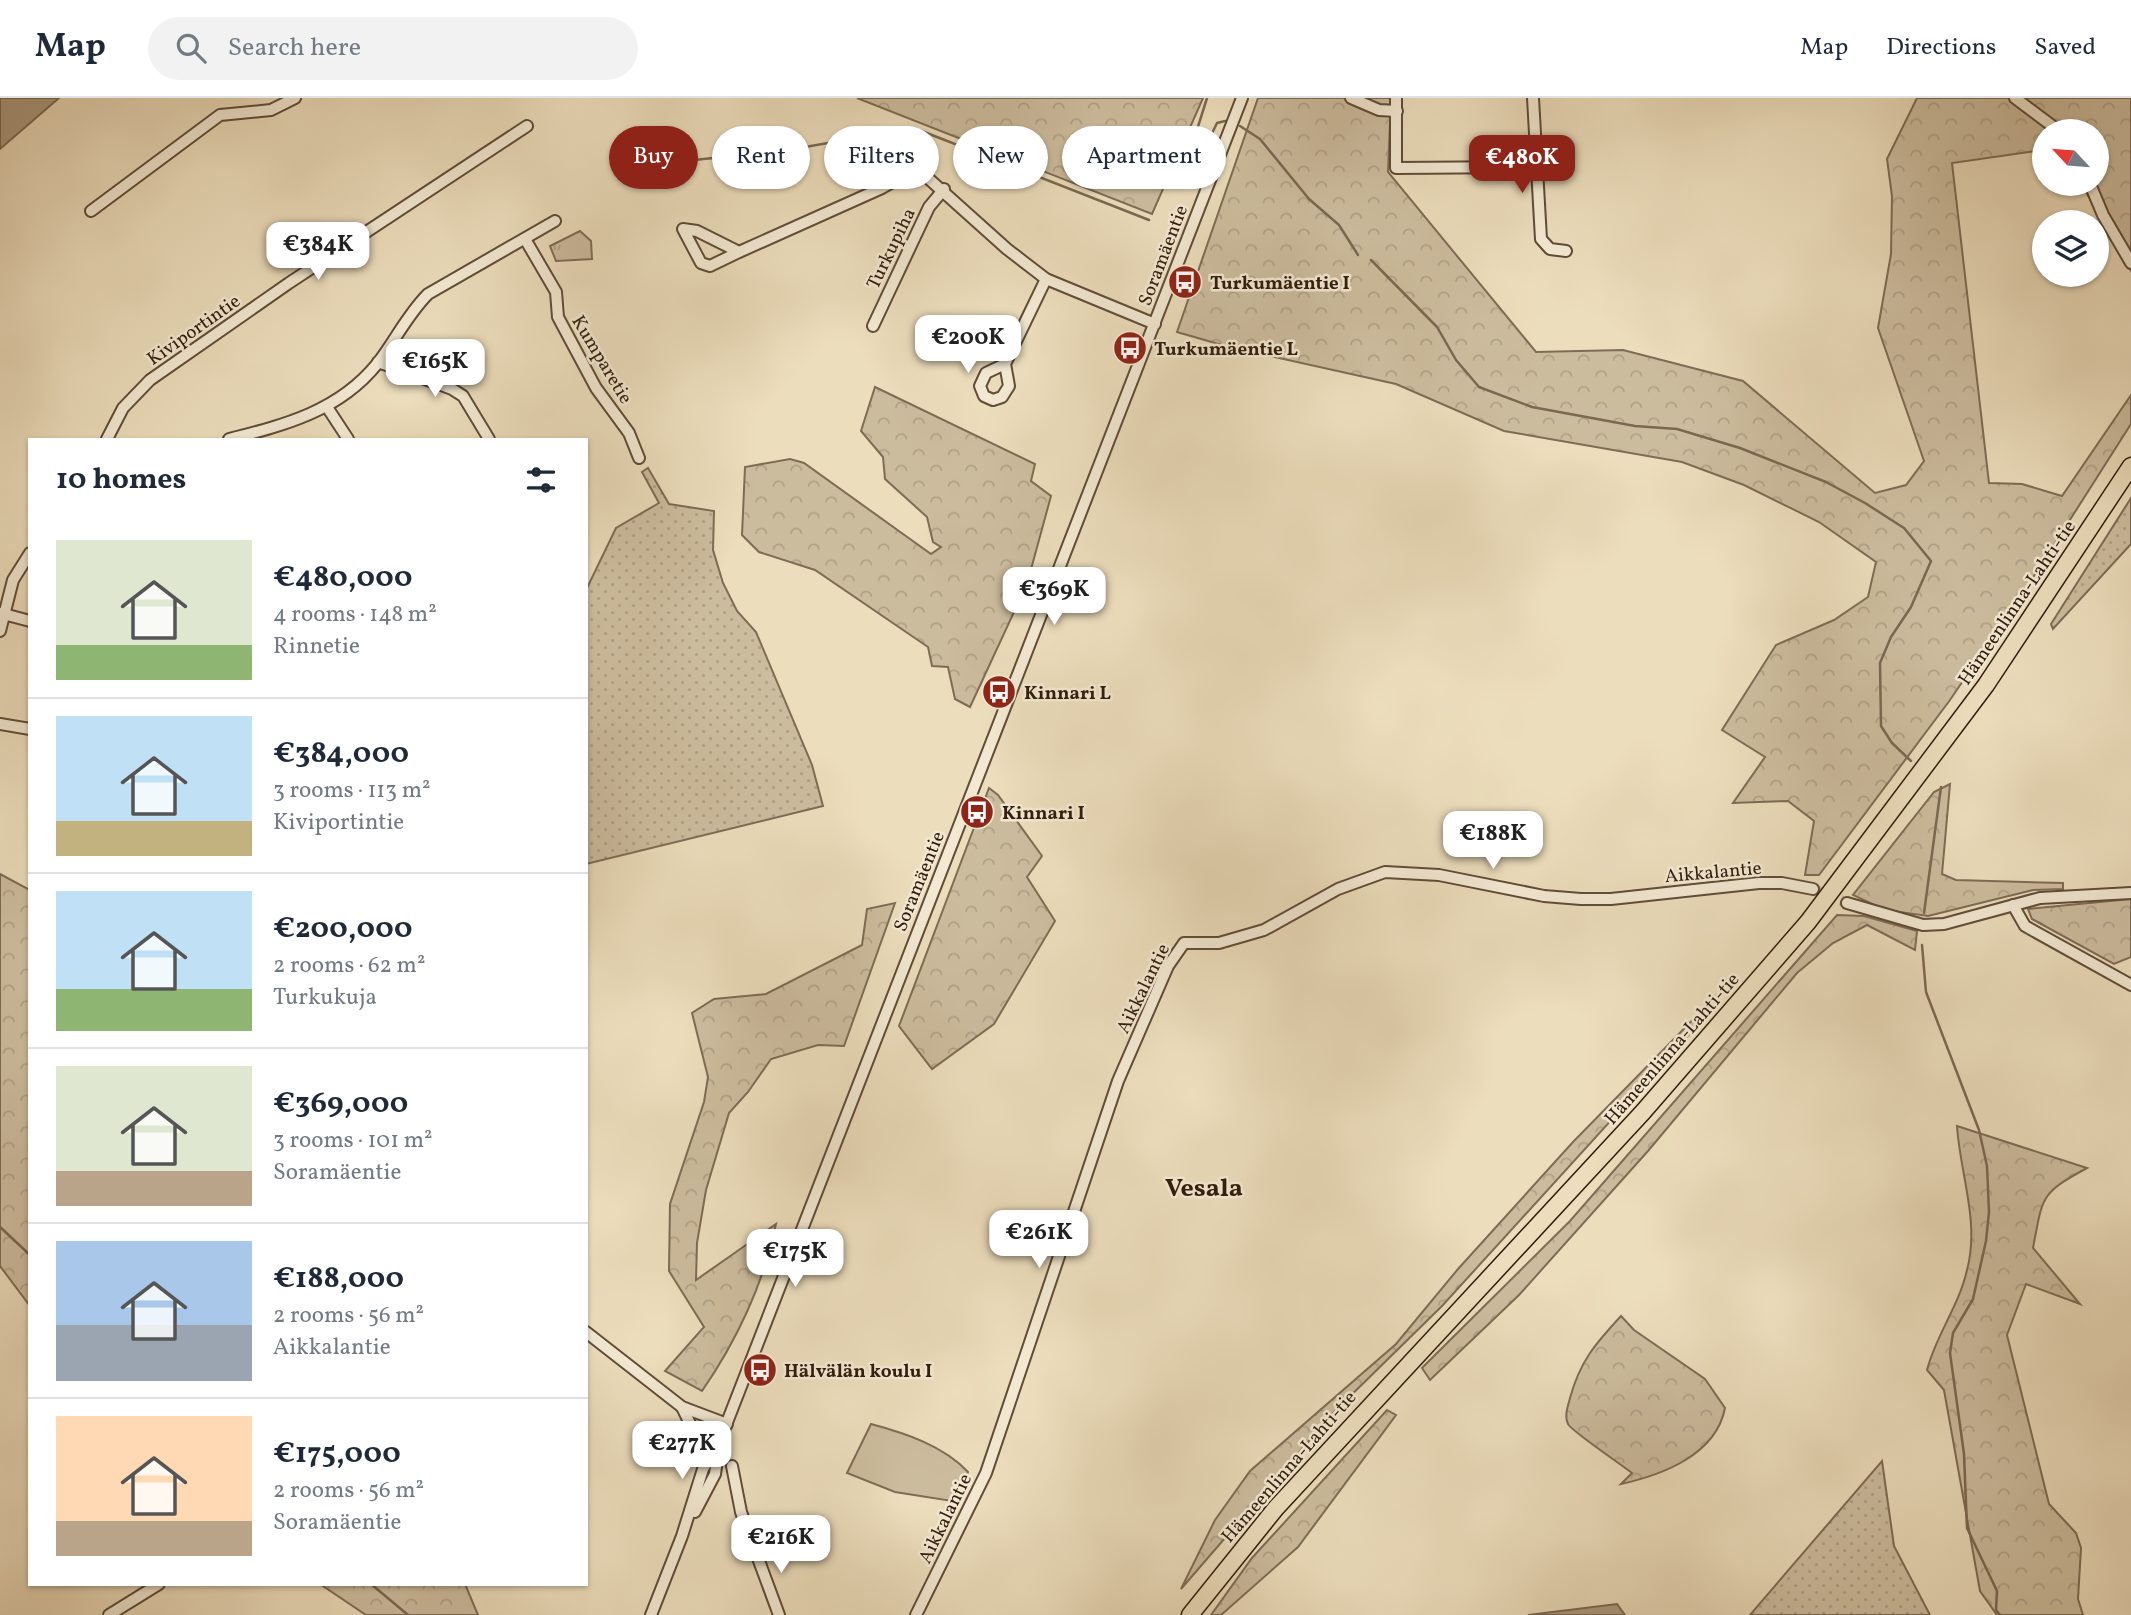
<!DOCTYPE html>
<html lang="en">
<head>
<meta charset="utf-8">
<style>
	:root { --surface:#fff; --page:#f2f2f3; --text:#1f2937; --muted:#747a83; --line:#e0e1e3; --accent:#8f2418 }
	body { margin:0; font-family:Vollkorn,serif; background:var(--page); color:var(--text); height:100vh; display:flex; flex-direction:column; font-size:26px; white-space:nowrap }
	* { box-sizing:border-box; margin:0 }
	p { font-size:23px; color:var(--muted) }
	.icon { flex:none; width:38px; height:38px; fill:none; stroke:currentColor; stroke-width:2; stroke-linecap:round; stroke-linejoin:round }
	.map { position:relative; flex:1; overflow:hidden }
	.drawer { position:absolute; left:28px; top:340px; width:560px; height:1148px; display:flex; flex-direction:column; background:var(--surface); border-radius:0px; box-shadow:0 2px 5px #0004 }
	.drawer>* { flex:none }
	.top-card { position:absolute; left:609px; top:28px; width:665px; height:63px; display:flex; gap:14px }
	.needle { width:46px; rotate:296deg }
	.controls { position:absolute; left:2032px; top:21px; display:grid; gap:14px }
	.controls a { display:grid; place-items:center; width:77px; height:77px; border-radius:50%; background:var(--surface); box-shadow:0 2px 5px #0004; font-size:35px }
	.price { position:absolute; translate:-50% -60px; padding:0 16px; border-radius:14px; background:#fff; color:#222; font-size:23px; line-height:46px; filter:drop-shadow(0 2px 4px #0008) }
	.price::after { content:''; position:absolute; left:50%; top:42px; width:21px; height:16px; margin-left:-10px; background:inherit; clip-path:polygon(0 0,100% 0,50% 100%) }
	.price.on { background:var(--accent); color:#fff }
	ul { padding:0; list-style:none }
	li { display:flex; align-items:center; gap:21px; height:175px; padding:0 28px }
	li+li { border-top:2px solid var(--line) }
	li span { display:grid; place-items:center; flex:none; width:196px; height:140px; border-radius:0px; color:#555 }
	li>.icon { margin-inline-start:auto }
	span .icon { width:84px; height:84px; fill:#fffc; stroke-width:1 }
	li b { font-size:30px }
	h2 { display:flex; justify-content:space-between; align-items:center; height:84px; padding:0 28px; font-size:30px }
	.pill { padding:0 24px; border-radius:32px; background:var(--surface); box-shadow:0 2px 5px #0004; font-size:24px; line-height:63px }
	.pill.on { background:var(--accent); color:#fff }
	header { display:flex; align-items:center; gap:42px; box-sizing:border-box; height:98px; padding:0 35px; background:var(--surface); border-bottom:2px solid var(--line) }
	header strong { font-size:33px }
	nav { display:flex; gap:38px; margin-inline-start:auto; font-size:24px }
	.search { width:490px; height:63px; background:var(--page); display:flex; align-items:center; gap:18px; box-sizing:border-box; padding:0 24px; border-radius:38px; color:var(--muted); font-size:26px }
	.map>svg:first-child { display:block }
</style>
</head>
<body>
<header>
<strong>Map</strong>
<div class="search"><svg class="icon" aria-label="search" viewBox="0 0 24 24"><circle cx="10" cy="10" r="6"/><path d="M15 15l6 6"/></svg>Search here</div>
<nav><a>Map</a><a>Directions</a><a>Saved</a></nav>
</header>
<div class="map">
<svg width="2131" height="1517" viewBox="0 0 2131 1517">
	<defs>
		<pattern id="grass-dots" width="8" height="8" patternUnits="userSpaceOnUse" patternTransform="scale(1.75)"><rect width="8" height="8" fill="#ccbc9e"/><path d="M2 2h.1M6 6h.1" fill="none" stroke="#b0a187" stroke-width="1.8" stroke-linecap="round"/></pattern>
		<pattern id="forest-crowns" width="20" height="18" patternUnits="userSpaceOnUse" patternTransform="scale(1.75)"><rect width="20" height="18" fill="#ccbc9e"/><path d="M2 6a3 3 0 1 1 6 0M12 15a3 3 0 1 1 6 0" fill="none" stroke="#b0a187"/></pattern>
		<pattern id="park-tufts" width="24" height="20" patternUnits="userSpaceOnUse" patternTransform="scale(1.75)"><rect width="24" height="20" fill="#ccbc9e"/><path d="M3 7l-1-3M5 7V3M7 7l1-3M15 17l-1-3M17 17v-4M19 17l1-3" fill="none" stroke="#b0a187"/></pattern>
	</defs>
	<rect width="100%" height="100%" fill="#ecddbc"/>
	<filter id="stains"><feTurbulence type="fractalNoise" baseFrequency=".00286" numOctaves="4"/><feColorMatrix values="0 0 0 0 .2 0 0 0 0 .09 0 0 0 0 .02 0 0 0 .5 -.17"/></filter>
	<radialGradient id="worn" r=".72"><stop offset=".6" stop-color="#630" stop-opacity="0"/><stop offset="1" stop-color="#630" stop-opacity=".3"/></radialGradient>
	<g fill="url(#grass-dots)" stroke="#7e6c55" stroke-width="2">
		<path d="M648,370L669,406L714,413L713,452L723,485L737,513L756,534L812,667L823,708L586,766V492L616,430L659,405L642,374Z"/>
		<path d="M2131,400V446L2053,531L2051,526Z"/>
		<path d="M1882,1363L1894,1448L1930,1517H1750Z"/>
	</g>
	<g fill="url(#forest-crowns)" stroke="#7e6c55" stroke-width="2">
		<path d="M857,0H1203L1152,116Z"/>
		<path d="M1258,0H1391L1388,74L1536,254L1623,252L1743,283L1875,395L1906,387L1924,363L1878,230L1891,156L1892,98L1887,61L1917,0H2131V173L2086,94L2076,86H2096V33H2044V60L2036,53L1952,65L1989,385L2022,386L2062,398L2131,297V326L2038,472L1950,602L1819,777H1805L1814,723L1788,703L1733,705L1765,659L1722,632L1776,547L1834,522L1868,499L1876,464L1819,424L1744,387L1682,364L1504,333L1396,286L1229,249L1177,234Z"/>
		<path d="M875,289L1035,366L1031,383L1051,398L1027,486L970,609L955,601L948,569L932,568L928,549L815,472L759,454L742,437L745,369L790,361L804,365L931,456L941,449L933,444L927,419L885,381L883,359L861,333Z"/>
		<path d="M1950,686L1942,776L1956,782L2063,785V791L2033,792L1928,818L1885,812L1853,797L1934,694Z"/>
		<path d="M989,690L998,697L1042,758L1027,779L1055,823L994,926L932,971L899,928Z"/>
		<path d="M0,776L30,792V1208L0,1168Z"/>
		<path d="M2131,801V859L2114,866L2032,821L2028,811Z"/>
		<path d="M895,805L844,948L818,947L771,961L748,994L729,1015L706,1092L697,1145L696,1182L776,1126C764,1185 736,1244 702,1293L665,1273L704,1229L669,1173L670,1106L704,1004L708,979L692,915L714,901L766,896L862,847L867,811Z"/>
		<path d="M1837,817L1864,818L1917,833L1915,852L1867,827L1833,845L1797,875L1648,1053L1519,1197L1430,1282L1422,1270L1570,1123Z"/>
		<path d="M1716,898L1715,908L1442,1208L1333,1315L1181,1491L1215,1422L1250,1373L1396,1246L1458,1171L1573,1044Z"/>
		<path d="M1957,1028L2087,1070C2039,1096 2043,1099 2033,1150L2080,1206L2026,1186L2007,1237L2049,1406L2076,1435L2081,1450L2078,1501L2083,1517H1997L1980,1493L1944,1292L1927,1272C1936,1237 1959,1208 1967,1172C1980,1124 1960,1076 1957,1028Z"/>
		<path d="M1621,1218L1634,1232L1705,1281L1725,1310C1716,1357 1662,1377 1621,1386L1632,1375C1622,1367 1570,1332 1568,1326C1564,1318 1568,1308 1570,1300C1580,1263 1596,1245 1621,1218Z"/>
		<path d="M1387,1312L1396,1317L1298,1449L1221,1517H1211L1252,1460Z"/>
		<path d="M320,1486H465L478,1517H366Z"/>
	</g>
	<path fill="url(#park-tufts)" stroke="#7e6c55" stroke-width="2" d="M580,133L591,143L592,161L556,163L550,148Z"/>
	<path fill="#ccbc9e" stroke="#7e6c55" stroke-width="2" d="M871,1326C905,1335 944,1348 968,1374L958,1404L895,1394L847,1375Z"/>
	<g fill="#ac9b80" stroke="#7b6852" stroke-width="2">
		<path d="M0,0H59L0,51Z"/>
		<path d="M1617,1506L1625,1517H1528Z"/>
	</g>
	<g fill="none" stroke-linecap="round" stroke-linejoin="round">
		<g stroke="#7b6852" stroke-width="2.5">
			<path d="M1240,28L1260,41L1309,101L1339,127L1358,157"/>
			<path d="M1190,54L1207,0"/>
			<path d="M1201,58L1217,25L1225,23"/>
			<path d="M748,59L914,30L1149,122"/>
			<path d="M665,65L723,59"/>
			<path d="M1371,162L1437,229L1456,262L1479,289L1532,309L1635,328L1677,331L1740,350L1826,384L1865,405L1904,430L1931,463L1911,509L1891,539L1880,565L1881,628L1892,645L1911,663"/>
			<path d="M1924,815L1941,689"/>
			<path d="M1922,847L1926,894L1979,1032L1987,1068L1989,1114L1986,1143L1973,1201L1953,1235L1950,1255L1964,1356L1967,1430L1997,1493L1996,1512L2000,1517"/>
			<path d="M0,1129L30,1157"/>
			<path d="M371,1486L408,1517"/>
		</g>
		<path stroke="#c7b699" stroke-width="10" stroke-dasharray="10 5" stroke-linecap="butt" d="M1813,791L1847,805"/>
		<g stroke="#604c38" stroke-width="14">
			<g id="minor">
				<path d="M1351,0L1379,12L1397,13"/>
				<path d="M1396,0V70L1536,69"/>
				<path d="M1533,0L1541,141L1550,151L1566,153"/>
				<path d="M2015,0L2059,33"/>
				<path d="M2090,86L2103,117L2131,165"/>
				<path d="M91,113L220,17L271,12L295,0"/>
				<path d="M525,141L556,194L558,219L596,290L629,335L639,360"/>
				<path d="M739,154L710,168L701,165L683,131L697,133L739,154L882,90L909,75L920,73L1007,151L1046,181L1155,226"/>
				<path d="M873,228L929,109L944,91"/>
				<path d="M378,264L452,291L463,298L489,341"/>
				<path d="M1005,266L1009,288L1002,299L993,302L984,298L980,288L986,275L1005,266L1046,181"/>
				<path d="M327,309L348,341"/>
				<path d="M107,341L123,310L150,282L289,185L527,28"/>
				<path d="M229,341C285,327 339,313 377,266C395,243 407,217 428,196L555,123"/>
				<path d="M0,515L30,523"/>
				<path d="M0,533L13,482L30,455"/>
				<path d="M0,626L30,631"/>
				<path d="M1847,805L1923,827L1944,826L2040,800L2131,795"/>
				<path d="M2013,807L2025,828L2131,887"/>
				<path d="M586,1234L682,1309L727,1326"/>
				<path d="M682,1309L693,1332L719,1345"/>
				<path d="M732,1368L741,1414L779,1517"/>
				<path d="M695,1414L715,1376L719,1348"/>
				<path d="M109,1517L159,1486"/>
				<path d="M651,1517L682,1438L703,1371L719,1345L1242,0"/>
				<path d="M916,1517L986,1375L1118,983L1168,868L1184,845H1219L1264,832L1338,791L1385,774L1439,777L1544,798L1581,801H1611L1759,785H1782L1813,791"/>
			</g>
		</g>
		<g stroke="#311c0c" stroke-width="19">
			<path id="highway" d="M1190,1517L1276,1410L1643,1014L1808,824L1986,587L2131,368"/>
		</g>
		<use href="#minor" stroke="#f3e9d3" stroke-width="10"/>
		<use href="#highway" stroke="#ecddbc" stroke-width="16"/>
	</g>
	<defs>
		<g id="bus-disc" transform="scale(1.75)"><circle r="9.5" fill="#8f2418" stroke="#f3e9d3"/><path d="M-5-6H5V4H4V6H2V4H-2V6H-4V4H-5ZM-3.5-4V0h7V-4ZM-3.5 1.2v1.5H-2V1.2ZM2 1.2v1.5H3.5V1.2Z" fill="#fff"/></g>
	</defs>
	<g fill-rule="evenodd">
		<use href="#bus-disc" x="1185" y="184"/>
		<use href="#bus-disc" x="1130" y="250"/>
		<use href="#bus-disc" x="999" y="594"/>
		<use href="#bus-disc" x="977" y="714"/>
		<use href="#bus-disc" x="760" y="1272"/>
	</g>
	<g text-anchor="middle" stroke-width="5" stroke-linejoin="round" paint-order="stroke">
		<g font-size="19" fill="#311c0c" stroke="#f3e9d3">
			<text transform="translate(890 150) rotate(-64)" y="7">Turkupiha</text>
			<text transform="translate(1162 157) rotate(-69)" y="7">Soramäentie</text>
			<text transform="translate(193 231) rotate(-35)" y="7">Kiviportintie</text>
			<text transform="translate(603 261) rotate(59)" y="7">Kumparetie</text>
			<text transform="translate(2016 504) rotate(-56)" y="7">Hämeenlinna-Lahti-tie</text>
			<text transform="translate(1713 773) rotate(-5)" y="7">Aikkalantie</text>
			<text transform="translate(918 783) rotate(-68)" y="7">Soramäentie</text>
			<text transform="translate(1142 890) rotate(-64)" y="7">Aikkalantie</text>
			<text transform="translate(1671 950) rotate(-49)" y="7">Hämeenlinna-Lahti-tie</text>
			<text transform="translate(1288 1368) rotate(-49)" y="7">Hämeenlinna-Lahti-tie</text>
			<text transform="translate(944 1420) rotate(-64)" y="7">Aikkalantie</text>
		</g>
		<g font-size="19" font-weight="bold" fill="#311c0c" stroke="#f3e9d3" text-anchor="start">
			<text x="1210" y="191">Turkumäentie I</text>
			<text x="1154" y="257">Turkumäentie L</text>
			<text x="1024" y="601">Kinnari L</text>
			<text x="1002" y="721">Kinnari I</text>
			<text x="784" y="1279">Hälvälän koulu I</text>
		</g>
		<g font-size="26" font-weight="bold" fill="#311c0c" stroke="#f3e9d3">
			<text x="1204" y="1098">Vesala</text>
		</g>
	</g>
	<rect width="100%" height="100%" filter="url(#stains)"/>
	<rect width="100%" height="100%" fill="url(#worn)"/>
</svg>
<div class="controls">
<a><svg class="needle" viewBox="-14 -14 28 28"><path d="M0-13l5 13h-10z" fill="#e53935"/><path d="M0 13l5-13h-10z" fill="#747a83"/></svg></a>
<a><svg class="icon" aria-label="layers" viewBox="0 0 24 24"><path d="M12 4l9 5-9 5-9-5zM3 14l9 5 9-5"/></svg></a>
</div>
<b class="price on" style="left:1522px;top:97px">€480K</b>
<b class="price" style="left:318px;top:184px">€384K</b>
<b class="price" style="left:968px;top:277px">€200K</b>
<b class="price" style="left:435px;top:301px">€165K</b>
<b class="price" style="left:1054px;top:529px">€369K</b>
<b class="price" style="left:1493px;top:773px">€188K</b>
<b class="price" style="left:1039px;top:1172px">€261K</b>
<b class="price" style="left:795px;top:1191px">€175K</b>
<b class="price" style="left:682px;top:1383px">€277K</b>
<b class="price" style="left:781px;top:1477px">€216K</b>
<div class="top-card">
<a class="pill on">Buy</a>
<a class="pill">Rent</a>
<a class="pill">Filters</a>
<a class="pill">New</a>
<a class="pill">Apartment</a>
</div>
<section class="drawer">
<h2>10 homes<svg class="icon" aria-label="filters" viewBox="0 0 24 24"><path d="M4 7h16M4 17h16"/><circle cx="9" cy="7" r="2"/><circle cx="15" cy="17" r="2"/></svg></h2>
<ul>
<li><span style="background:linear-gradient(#dfe7d0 75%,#8fb573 0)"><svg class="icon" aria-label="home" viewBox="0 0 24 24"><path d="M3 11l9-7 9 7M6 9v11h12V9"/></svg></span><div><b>€480,000</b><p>4 rooms · 148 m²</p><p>Rinnetie</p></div></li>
<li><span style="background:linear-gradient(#bfe0f5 75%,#c2b280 0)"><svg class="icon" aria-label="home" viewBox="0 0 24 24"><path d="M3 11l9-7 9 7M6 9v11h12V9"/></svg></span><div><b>€384,000</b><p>3 rooms · 113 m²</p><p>Kiviportintie</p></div></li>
<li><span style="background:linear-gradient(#bfe0f5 70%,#8fb573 0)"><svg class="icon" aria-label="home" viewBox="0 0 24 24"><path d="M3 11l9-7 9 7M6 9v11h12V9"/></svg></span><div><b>€200,000</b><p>2 rooms · 62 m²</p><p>Turkukuja</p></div></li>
<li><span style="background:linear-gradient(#dfe7d0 75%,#b9a48a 0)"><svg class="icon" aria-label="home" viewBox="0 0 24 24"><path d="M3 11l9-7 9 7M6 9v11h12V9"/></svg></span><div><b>€369,000</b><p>3 rooms · 101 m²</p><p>Soramäentie</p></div></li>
<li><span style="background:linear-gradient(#a9c7e8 60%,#9aa5b1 0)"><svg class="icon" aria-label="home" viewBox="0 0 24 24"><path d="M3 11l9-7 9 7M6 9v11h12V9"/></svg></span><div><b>€188,000</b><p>2 rooms · 56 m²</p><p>Aikkalantie</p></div></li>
<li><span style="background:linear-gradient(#ffd9b3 75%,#b9a48a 0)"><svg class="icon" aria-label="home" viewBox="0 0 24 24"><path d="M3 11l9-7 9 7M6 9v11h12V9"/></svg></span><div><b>€175,000</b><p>2 rooms · 56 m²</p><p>Soramäentie</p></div></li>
</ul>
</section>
</div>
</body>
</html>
